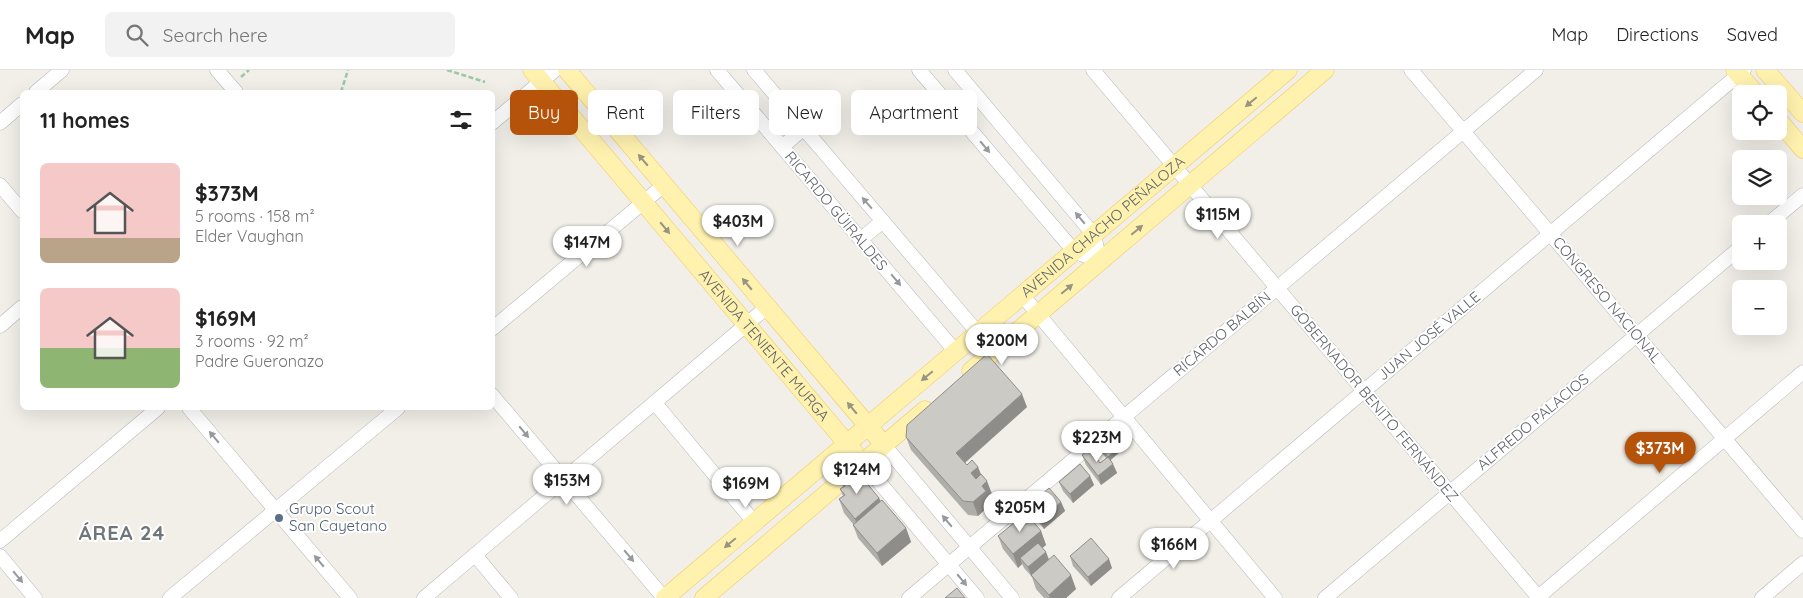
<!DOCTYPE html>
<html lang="en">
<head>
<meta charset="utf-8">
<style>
	:root { --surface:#fff; --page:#f2f2f2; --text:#222; --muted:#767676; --line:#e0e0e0; --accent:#b45309 }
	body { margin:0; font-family:Quicksand,sans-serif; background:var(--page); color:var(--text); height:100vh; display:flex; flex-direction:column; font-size:19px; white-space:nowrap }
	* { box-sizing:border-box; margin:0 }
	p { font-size:16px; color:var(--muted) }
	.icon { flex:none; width:28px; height:28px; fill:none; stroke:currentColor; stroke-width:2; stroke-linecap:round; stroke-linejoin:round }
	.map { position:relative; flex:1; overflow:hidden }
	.sheet { position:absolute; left:20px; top:20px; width:475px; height:320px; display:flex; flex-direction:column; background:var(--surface); border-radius:8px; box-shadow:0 5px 20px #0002 }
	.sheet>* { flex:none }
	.hud { position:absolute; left:510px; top:20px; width:475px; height:45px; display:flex; gap:10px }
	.controls { position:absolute; left:1732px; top:15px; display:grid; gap:10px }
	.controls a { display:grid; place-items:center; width:55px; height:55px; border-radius:8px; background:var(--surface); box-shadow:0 5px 20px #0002; font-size:25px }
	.price { position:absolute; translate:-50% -42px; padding:0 11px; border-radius:18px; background:#fff; color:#222; font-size:16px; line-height:32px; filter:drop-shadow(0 1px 2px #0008) }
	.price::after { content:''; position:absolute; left:50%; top:30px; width:15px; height:11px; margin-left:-8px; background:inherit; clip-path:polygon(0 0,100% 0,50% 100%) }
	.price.current { background:var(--accent); color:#fff }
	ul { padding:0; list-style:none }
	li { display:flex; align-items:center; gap:15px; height:125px; padding:0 20px }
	li span { display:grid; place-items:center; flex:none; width:140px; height:100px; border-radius:8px; color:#555 }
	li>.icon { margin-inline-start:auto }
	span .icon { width:60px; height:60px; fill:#fffc; stroke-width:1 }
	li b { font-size:21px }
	h2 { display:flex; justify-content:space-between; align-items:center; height:60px; padding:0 20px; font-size:21px }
	.pill { padding:0 18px; border-radius:8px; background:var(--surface); box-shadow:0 5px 20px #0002; font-size:18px; line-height:45px }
	.pill.current { background:var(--accent); color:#fff }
	header { display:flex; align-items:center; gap:30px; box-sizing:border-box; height:70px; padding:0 25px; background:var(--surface); border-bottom:1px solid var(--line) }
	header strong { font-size:24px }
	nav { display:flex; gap:28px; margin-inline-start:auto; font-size:18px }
	.search { width:350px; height:45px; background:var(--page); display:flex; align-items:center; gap:12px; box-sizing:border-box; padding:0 18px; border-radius:8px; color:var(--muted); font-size:19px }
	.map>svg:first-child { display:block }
</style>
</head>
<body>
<header>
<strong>Map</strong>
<div class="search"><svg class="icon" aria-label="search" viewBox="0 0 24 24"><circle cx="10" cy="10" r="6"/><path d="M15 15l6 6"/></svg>Search here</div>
<nav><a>Map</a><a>Directions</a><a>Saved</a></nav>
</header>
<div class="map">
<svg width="1803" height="528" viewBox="0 0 1803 528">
	<rect width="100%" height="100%" fill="#f1efe8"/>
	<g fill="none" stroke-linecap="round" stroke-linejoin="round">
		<g stroke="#b5b8bc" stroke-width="15">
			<g id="minor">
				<path d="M217,0L236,22"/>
				<path d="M717,0L956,282"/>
				<path d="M754,0L978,263"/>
				<path d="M919,0L1075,182L1100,191"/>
				<path d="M955,0L1094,165L1100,191"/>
				<path d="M1093,0L1539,528"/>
				<path d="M1411,0L1803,461"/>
				<path d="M36,22L62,0"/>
				<path d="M0,53L22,34"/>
				<path d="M492,53L555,0"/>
				<path d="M782,77L804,58"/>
				<path d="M0,115L22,141"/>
				<path d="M1768,154L1803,125"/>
				<path d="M861,169L883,151"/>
				<path d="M1023,226L1275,528"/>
				<path d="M0,256L22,237"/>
				<path d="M492,259L664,115"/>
				<path d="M492,325L664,528"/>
				<path d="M655,333L754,452"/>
				<path d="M189,338L350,528"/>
				<path d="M884,375L1012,528"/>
				<path d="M863,393L977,528"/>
				<path d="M0,471L158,338"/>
				<path d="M475,485L511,528"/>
				<path d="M0,486L35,528"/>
				<path d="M170,528L398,338"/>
				<path d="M424,528L767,237"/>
				<path d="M909,528L1536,0"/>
				<path d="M1119,528L1744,0"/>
				<path d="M1325,528L1741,177"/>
				<path d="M1537,528L1803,302"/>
				<path d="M1762,528L1803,493"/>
			</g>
		</g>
		<g stroke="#f2c960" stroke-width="19">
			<g id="major">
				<path id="s1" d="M532,0L854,382"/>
				<path d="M567,0L884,375"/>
				<path d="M1735,0L1756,24"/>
				<path d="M1765,0L1803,43"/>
				<path d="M1779,51L1803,79"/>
				<path d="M971,301L1325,0"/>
				<path id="s2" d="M665,528L1288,0"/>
				<path d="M704,528L925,340"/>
			</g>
		</g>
		<g stroke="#9cc7a9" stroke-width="2.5" stroke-dasharray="5 2.5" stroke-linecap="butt">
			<path d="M447,0L485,12"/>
			<path d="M241,7L249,0"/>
			<path d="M341,22L348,0"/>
		</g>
		<use href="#minor" stroke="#fff" stroke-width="14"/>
		<use href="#major" stroke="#fff2af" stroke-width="18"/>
	</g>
	<g fill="#afaea9">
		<path d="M1027,337L965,393L967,395L978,397L981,404L992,424L989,428L991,434L978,446L968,445L911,380L906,367Z"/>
		<path d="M1100,377L1121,381L1111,390L1117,403L1101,415L1086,395L1082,385L1100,393L1106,388L1101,382Z"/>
		<path d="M1090,406L1094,415L1073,433L1063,421L1059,412Z"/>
		<path d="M841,412L879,428L881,431L906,458L911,472L882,496L858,468L853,455V454L844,443L839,429L843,426L840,419L843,417Z"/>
		<path d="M1061,432L1065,441L1044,459L1032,445L1028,436Z"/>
		<path d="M1041,461L1046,475L1042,478L1046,482L1049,489L1076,519L1066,528H1044L1036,519L1032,507L1024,498L1022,494L1018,498L1003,479L998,466Z"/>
		<path d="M1070,486L1112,498L1091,516L1073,496Z"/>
	</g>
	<g fill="#8f8d8a">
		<path d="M1022,324L1027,337L961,396L956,383Z"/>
		<path d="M1119,377L1121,381L1109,391L1108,387Z"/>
		<path d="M1113,394L1117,403L1101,415L1098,406Z"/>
		<path d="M978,397L983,411L976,417L971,403Z"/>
		<path d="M1090,406L1094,415L1073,433L1070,424Z"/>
		<path d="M987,411L992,424L989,428L991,434L978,446L973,432L982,416Z"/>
		<path d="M879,428L884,442L860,462L855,449Z"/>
		<path d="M1061,432L1065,441L1044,459L1040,450Z"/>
		<path d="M906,458L911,472L882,496L877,483Z"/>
		<path d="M1041,461L1046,475L1024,493L1020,488L1022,494L1018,498L1013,484Z"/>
		<path d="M1046,482L1049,491L1032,507L1028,497Z"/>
		<path d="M1109,489L1112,498L1091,516L1088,507Z"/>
		<path d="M1071,505L1076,519L1066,528H1050L1049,525Z"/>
	</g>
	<g fill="#cccac5" stroke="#8f8d8a">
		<path d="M987,284L1022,324L956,383L967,395L972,390L978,397L971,403L976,409L981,404L987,411L982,416L986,421L973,432L963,431L906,367L907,355Z"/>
		<path d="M1111,368L1119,377L1108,387L1100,377Z"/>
		<path d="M1090,379L1100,393L1108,387L1113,394L1098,406L1082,385Z"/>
		<path d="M1080,394L1090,406L1070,424L1059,412Z"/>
		<path d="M856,400L879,428L855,449L839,429L845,425L840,419L845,416L841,412Z"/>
		<path d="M1049,418L1061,432L1040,450L1028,436Z"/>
		<path d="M882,430L906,458L877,483L853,455Z"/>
		<path d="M1026,443L1041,461L1013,484L998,466Z"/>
		<path d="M1091,468L1109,489L1088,507L1070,486Z"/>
		<path d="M1038,473L1046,482L1028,497L1020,488Z"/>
		<path d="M1054,485L1071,505L1049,525L1031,505Z"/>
		<path d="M957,518L965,528H945Z"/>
	</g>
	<defs><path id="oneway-solid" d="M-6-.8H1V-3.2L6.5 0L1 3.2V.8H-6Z" transform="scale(1.25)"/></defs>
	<g fill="#979581">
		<use href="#oneway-solid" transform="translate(1251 32) rotate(140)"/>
		<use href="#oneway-solid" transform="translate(643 90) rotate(-130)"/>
		<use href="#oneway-solid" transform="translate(665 158) rotate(50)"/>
		<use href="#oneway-solid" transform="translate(1137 160) rotate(-40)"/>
		<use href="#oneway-solid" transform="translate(747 214) rotate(-130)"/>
		<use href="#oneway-solid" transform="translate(1067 219) rotate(-40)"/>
		<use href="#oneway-solid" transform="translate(927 306) rotate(140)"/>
		<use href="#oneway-solid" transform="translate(852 338) rotate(-130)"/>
		<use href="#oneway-solid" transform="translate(730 473) rotate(140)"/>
	</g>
	<g fill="#979a9d">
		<use href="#oneway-solid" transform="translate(985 77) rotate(50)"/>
		<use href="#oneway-solid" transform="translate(867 133) rotate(-131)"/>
		<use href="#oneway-solid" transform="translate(1080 148) rotate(-130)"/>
		<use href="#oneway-solid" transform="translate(896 210) rotate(50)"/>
		<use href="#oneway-solid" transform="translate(524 362) rotate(50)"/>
		<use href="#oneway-solid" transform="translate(214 367) rotate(-130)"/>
		<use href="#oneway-solid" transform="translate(947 451) rotate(-130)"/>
		<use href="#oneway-solid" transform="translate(629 486) rotate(50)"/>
		<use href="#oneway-solid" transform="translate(319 491) rotate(-130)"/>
		<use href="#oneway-solid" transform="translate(18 507) rotate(50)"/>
		<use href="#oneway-solid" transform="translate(962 510) rotate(50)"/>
	</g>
	<circle fill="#5c6f8a" stroke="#fff" stroke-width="2" cx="279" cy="448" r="5"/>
	<g text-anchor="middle" stroke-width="4" stroke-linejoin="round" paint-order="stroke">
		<g font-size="15" fill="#5f6368" stroke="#fff">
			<text transform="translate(836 141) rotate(50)" y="5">RICARDO GÜIRALDES</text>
			<text dy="5" stroke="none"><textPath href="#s2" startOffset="574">AVENIDA CHACHO PEÑALOZA</textPath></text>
			<text transform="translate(1607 230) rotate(50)" y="5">CONGRESO NACIONAL</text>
			<text transform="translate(1222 264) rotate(-40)" y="5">RICARDO BALBÍN</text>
			<text transform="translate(1429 266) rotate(-40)" y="5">JUAN JOSÉ VALLE</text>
			<text dy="5" stroke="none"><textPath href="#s1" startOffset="360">AVENIDA TENIENTE MURGA</textPath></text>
			<text transform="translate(1374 333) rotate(50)" y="5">GOBERNADOR BENITO FERNÁNDEZ</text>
			<text transform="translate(1533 352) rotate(-40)" y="5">ALFREDO PALACIOS</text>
		</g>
		<g font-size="15" fill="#4e5e75" stroke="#fff" text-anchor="start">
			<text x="289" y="444">Grupo Scout<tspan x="289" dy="17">San Cayetano</tspan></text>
		</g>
		<g font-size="20" font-weight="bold" letter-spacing="1" fill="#70757a" stroke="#fff">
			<text x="122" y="470">ÁREA 24</text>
		</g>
	</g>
</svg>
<div class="controls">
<a><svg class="icon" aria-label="locate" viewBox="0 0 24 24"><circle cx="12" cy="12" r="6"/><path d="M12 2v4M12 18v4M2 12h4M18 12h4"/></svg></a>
<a><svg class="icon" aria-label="layers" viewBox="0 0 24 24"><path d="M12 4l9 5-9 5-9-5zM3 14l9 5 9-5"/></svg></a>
<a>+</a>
<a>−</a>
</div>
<b class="price" style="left:1218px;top:170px">$115M</b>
<b class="price" style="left:738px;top:177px">$403M</b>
<b class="price" style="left:587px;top:198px">$147M</b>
<b class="price" style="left:1002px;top:296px">$200M</b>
<b class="price" style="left:1097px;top:393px">$223M</b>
<b class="price current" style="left:1660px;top:404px">$373M</b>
<b class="price" style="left:857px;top:425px">$124M</b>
<b class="price" style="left:567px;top:436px">$153M</b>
<b class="price" style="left:746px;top:439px">$169M</b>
<b class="price" style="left:1020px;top:463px">$205M</b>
<b class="price" style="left:1174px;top:500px">$166M</b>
<div class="hud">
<a class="pill current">Buy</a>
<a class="pill">Rent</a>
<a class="pill">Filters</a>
<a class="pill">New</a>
<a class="pill">Apartment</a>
</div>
<section class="sheet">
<h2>11 homes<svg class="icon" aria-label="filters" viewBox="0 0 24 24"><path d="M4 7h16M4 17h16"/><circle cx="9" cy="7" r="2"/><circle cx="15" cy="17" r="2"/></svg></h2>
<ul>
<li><span style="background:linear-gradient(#f6c9c9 75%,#b9a48a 0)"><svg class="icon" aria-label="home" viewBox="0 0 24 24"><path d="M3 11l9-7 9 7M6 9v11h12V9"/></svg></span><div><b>$373M</b><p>5 rooms · 158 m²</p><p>Elder Vaughan</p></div></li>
<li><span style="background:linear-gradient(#f6c9c9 60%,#8fb573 0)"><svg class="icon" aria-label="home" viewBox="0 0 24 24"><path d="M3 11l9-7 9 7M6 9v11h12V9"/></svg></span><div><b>$169M</b><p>3 rooms · 92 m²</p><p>Padre Gueronazo</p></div></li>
</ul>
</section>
</div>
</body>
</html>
